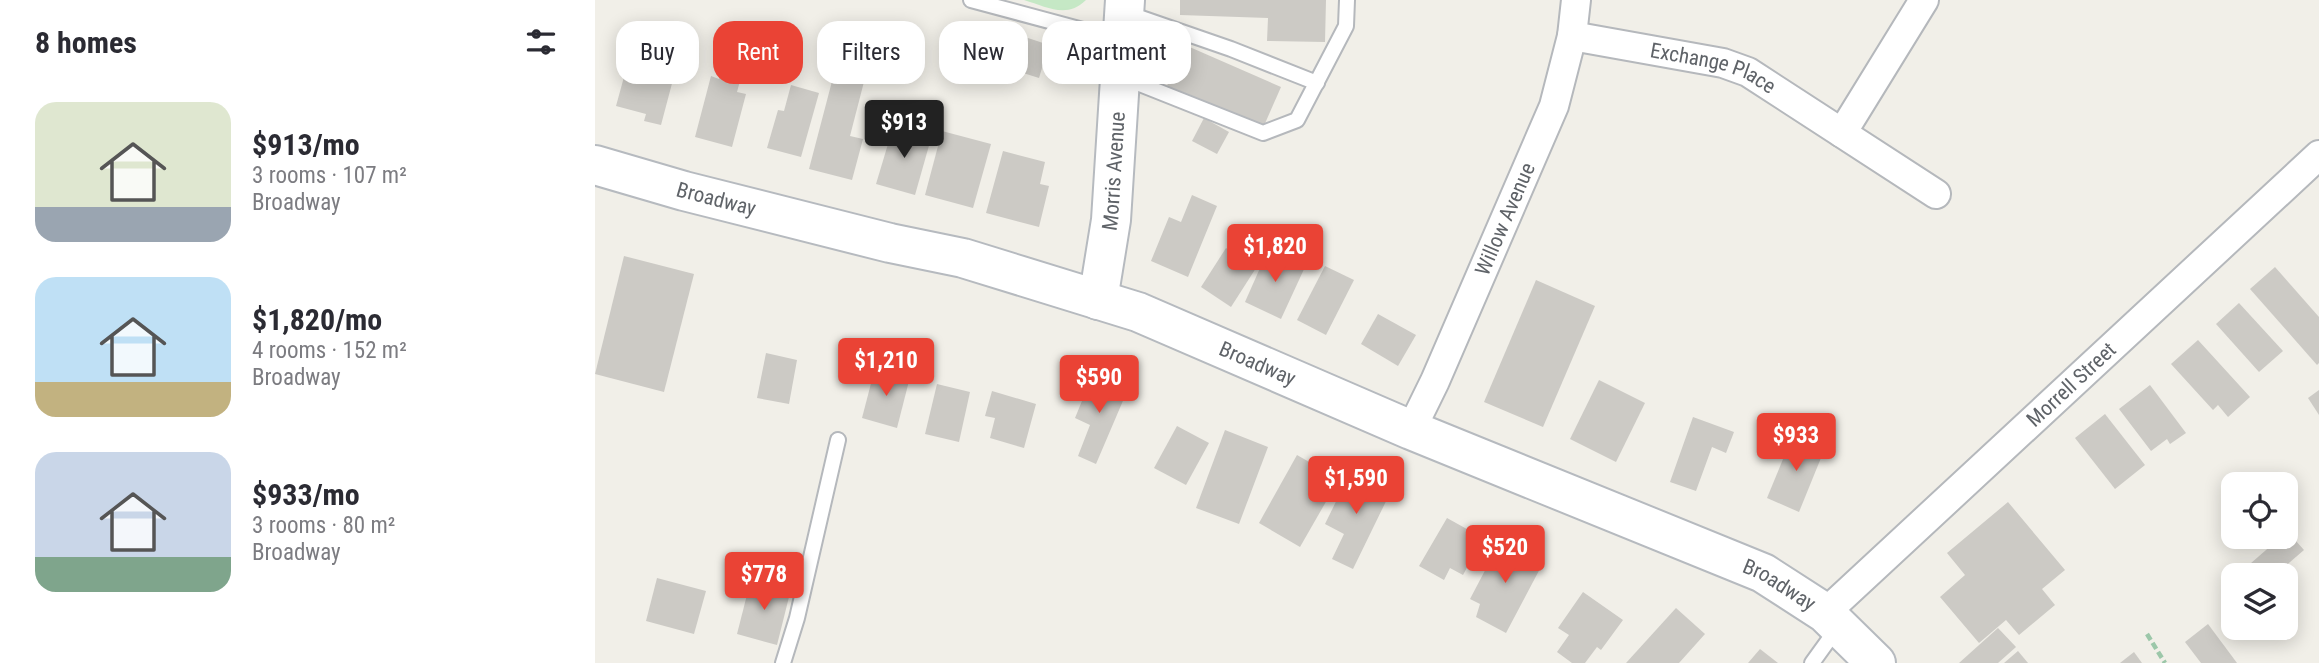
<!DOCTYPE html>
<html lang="en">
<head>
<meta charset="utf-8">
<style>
	:root { --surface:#fff; --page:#f2f2f3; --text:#2b2b33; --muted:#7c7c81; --accent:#ea4335 }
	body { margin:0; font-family:"Roboto Condensed",sans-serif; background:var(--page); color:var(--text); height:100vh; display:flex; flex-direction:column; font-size:26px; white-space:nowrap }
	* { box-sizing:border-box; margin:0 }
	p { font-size:23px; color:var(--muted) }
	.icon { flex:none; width:38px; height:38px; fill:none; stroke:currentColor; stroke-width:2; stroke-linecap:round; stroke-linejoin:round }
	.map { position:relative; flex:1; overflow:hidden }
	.sheet { display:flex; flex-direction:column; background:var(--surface); width:595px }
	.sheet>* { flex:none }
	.hud { position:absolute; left:21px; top:21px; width:665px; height:63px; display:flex; gap:14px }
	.buttons { position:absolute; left:1626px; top:472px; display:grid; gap:14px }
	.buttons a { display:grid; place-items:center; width:77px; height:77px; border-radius:14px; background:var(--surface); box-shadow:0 4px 18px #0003; font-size:35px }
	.price { position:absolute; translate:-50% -60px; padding:0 16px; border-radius:7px; background:var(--accent); color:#fff; font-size:23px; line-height:46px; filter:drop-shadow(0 2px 4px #0008) }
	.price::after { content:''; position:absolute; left:50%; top:42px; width:21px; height:16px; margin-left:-10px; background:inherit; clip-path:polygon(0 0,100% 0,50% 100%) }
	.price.on { background:#222; color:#fff }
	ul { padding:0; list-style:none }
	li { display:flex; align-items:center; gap:21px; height:175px; padding:0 35px }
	li span { display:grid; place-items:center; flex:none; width:196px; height:140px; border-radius:21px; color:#555 }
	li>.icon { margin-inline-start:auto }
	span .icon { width:84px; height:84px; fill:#fffc; stroke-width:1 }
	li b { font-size:30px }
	h2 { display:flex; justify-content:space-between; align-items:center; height:84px; padding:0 35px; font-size:30px }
	.chip { padding:0 24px; border-radius:21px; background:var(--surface); box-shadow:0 4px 18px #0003; font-size:24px; line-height:63px }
	.chip.on { background:var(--accent); color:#fff }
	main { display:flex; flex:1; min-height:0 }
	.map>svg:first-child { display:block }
</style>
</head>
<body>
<main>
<section class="sheet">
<h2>8 homes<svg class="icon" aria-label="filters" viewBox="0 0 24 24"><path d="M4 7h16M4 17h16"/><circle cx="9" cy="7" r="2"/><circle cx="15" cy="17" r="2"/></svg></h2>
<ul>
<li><span style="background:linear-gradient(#dfe7d0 75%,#9aa5b1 0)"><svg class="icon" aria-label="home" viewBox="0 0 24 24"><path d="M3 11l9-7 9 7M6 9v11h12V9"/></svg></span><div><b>$913/mo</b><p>3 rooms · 107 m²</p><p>Broadway</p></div></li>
<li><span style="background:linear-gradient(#bfe0f5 75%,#c2b280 0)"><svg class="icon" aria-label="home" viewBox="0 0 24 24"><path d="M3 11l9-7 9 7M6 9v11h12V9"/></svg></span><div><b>$1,820/mo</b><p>4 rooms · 152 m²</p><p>Broadway</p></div></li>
<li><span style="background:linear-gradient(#c9d6e8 75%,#7fa58c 0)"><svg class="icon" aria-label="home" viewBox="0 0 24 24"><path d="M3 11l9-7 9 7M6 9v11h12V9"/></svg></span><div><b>$933/mo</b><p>3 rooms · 80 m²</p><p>Broadway</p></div></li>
</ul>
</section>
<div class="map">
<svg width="1724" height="663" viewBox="0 0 1724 663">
	<rect width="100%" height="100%" fill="#f1efe8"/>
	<path fill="#c5e8c5" d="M429,0H491C472,19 452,7 429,0Z"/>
	<g fill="#cccac5">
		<path d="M585,0H731L730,42L672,41L673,18L585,15Z"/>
		<path d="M430,37L454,45L444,78L419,70Z"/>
		<path d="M590,45L686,87L668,128L572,86Z"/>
		<path d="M52,49L84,57L66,125L49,121L51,114L21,106L32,66L47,70Z"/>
		<path d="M130,60L149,66L142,92L151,94L137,147L100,137L116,76L124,79Z"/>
		<path d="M241,66L271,74L255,136L268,139L257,180L214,169Z"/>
		<path d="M196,85L224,93L206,157L172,148L183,110L189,111Z"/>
		<path d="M609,118L634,132L622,154L597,141Z"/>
		<path d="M299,124L337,135L320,195L281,184Z"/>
		<path d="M347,131L396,144L378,208L330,195Z"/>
		<path d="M408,151L450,162L445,184L454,186L444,227L391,213Z"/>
		<path d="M597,195L622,206L593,277L556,261L574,217L586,222Z"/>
		<path d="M631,248L661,268L636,307L606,287Z"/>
		<path d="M673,250L710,267L686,319L650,302Z"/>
		<path d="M29,256L99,274L69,392L0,374Z"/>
		<path d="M730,266L759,280L731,335L702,320Z"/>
		<path d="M1680,267L1724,317V363L1722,365L1655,289Z"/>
		<path d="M941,280L1000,306L948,427L889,402Z"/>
		<path d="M1644,303L1688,351L1664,372L1621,324Z"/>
		<path d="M783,314L821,335L803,366L766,344Z"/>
		<path d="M1603,340L1655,397L1633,417L1623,405L1618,410L1576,364Z"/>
		<path d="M171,353L202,360L194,404L162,398Z"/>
		<path d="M280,368L315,377L302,428L267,418Z"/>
		<path d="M498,374L533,389L501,464L483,456L495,425L480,418Z"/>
		<path d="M1004,380L1050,403L1021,462L975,439Z"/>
		<path d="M342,384L375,392L364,442L330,434Z"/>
		<path d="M1555,385L1591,433L1575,444L1572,439L1556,451L1524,409Z"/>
		<path d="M1724,390V415L1713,398Z"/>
		<path d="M397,391L441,404L429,448L395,438L400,418L390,416Z"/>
		<path d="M1510,414L1550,465L1520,489L1480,438Z"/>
		<path d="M1098,417L1139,432L1131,453L1117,447L1101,491L1075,482Z"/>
		<path d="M582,426L614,443L591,485L559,468Z"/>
		<path d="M630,430L673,447L644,524L601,508Z"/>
		<path d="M1198,435L1230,448L1204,512L1172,498Z"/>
		<path d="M702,455L744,479L705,547L664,523Z"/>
		<path d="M756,471L796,491L758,569L737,559L749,534L730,524Z"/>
		<path d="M1413,502L1470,570L1447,589L1460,605L1424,635L1411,620L1384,643L1345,597L1370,575L1352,553Z"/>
		<path d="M852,518L888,538L868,575L855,568L849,580L824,566Z"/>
		<path d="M1692,531L1709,550L1679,576H1653L1648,570L1686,537H1690Z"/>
		<path d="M906,540L921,548L925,542L935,548L933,553L948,563L911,633L881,617L885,604L875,599Z"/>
		<path d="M62,578L111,591L99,634L51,621Z"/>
		<path d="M156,579L196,589L182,645L142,634Z"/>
		<path d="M988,592L1028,620L1006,650L1002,647L990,663H977L962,652L974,635L963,628Z"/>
		<path d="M1081,608L1110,634L1084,663H1031Z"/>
		<path d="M1613,624L1642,663H1606L1590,642Z"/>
		<path d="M1403,628L1421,647L1403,663H1364Z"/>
		<path d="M1165,649L1183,663H1153Z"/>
		<path d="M1423,651L1433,663H1409Z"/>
		<path d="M1539,652L1547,663H1525Z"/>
	</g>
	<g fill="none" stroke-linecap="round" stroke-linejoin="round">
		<g stroke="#b5b8bc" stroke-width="18">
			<g id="lane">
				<path d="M376,0L525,40"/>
				<path d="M532,13L636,49L722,83"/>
				<path d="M527,77L668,133L702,120L751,26L752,0"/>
				<path d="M188,663L202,618L243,440"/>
				<path d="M1217,663L1243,627"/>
			</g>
		</g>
		<g stroke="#b5b8bc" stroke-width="32">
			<g id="street">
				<path id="s1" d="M977,36L1128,63L1153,72L1341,194"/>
				<path d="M1247,133L1329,0"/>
				<path id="s2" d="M816,430L840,381L959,106L977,36L981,0"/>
				<path id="s3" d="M1230,613L1724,155"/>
			</g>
		</g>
		<g stroke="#b6babf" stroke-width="42">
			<g id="secondary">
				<path id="s4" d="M0,165L89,191L295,243L368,258L543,312L816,430L1168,573L1230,613L1281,663"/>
				<path id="s5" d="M503,300L516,220L530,0"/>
			</g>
		</g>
		<path stroke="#9cc7a9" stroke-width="4.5" stroke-dasharray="7 3.5" stroke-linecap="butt" d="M1552,634L1570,663"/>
		<use href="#lane" stroke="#fff" stroke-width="14"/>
		<use href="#street" stroke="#fff" stroke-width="28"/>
		<use href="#secondary" stroke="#fff" stroke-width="38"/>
	</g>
	<g text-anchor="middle" stroke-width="7" stroke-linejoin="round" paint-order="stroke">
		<g font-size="21" fill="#5f6368" stroke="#fff">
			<text dy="7" stroke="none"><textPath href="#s1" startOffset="145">Exchange Place</textPath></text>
			<text dy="7" stroke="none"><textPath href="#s5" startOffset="130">Morris Avenue</textPath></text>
			<text dy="7" stroke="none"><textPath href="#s4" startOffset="126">Broadway</textPath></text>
			<text dy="7" stroke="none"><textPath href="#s2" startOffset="231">Willow Avenue</textPath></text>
			<text dy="7" stroke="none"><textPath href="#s4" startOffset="693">Broadway</textPath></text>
			<text dy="7" stroke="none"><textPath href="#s3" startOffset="336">Morrell Street</textPath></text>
			<text dy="7" stroke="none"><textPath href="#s4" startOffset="1260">Broadway</textPath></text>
		</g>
	</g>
</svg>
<div class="buttons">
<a><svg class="icon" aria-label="locate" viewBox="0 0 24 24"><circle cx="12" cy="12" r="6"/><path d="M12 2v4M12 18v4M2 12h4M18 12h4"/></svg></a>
<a><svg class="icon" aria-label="layers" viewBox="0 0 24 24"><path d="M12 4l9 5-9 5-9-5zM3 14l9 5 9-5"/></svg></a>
</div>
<b class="price on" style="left:309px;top:160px">$913</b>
<b class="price" style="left:680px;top:284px">$1,820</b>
<b class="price" style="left:291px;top:398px">$1,210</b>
<b class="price" style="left:504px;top:415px">$590</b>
<b class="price" style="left:1201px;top:473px">$933</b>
<b class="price" style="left:761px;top:516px">$1,590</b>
<b class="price" style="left:910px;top:585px">$520</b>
<b class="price" style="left:169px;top:612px">$778</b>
<div class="hud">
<a class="chip">Buy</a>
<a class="chip on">Rent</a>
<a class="chip">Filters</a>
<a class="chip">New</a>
<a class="chip">Apartment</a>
</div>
</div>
</main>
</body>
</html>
